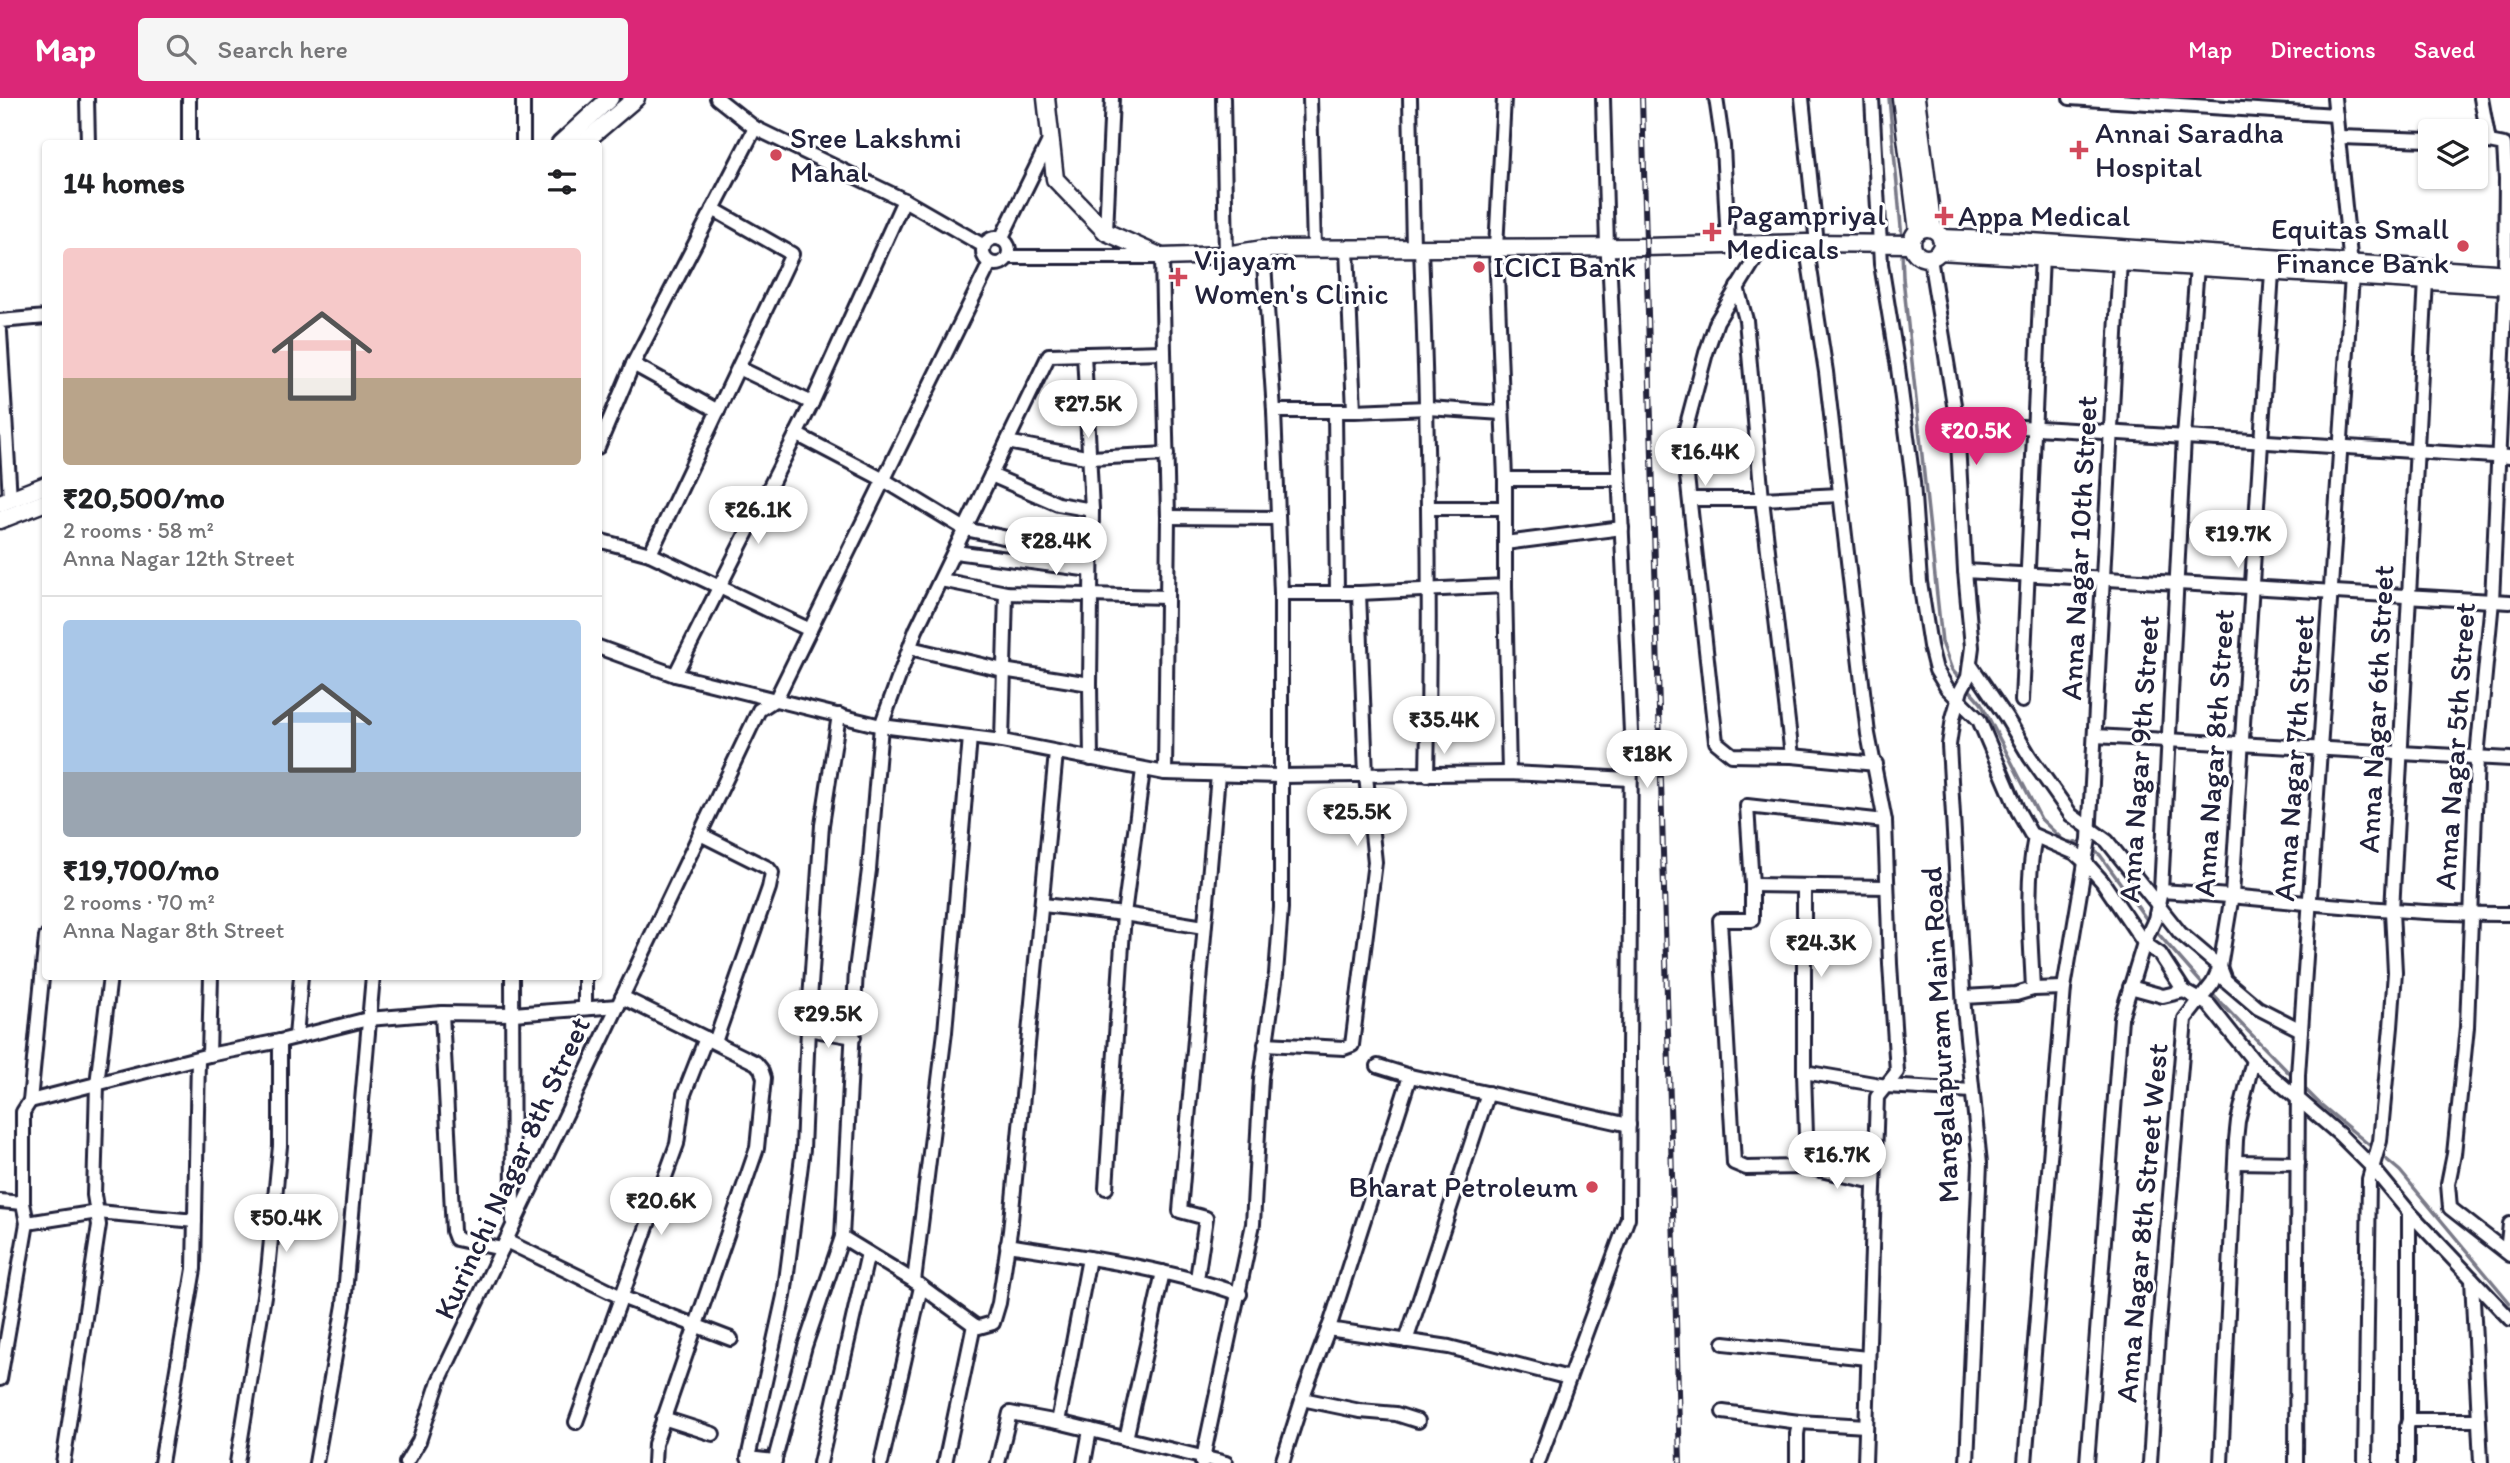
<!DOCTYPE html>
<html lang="en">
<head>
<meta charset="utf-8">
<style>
	:root { --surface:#fff; --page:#f6f6f6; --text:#202124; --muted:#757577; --line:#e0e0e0; --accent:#db2777 }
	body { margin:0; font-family:Itim,sans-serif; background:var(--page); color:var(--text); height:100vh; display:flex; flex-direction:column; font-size:26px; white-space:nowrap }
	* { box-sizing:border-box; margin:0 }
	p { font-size:23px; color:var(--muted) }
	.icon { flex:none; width:38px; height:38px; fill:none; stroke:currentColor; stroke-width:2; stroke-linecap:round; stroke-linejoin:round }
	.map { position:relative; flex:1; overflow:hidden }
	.side { position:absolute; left:42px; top:42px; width:560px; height:840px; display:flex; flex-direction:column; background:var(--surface); border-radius:7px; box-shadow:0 2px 5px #0004 }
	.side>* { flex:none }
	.buttons { position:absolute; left:2418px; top:21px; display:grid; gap:14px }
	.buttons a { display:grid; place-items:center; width:70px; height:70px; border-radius:7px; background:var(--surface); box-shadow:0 2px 5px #0004; font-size:35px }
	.price { position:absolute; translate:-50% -60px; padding:0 16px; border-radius:24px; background:#fff; color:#222; font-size:23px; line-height:46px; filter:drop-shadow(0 2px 4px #0008) }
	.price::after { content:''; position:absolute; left:50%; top:42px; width:21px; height:16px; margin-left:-10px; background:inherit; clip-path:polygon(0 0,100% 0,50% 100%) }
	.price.active { background:var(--accent); color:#fff }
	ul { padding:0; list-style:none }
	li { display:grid; align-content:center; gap:14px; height:371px; padding:0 21px }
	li+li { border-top:2px solid var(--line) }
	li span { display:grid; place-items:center; height:217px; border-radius:7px; color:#555 }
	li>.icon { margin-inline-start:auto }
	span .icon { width:126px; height:126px; fill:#fffc; stroke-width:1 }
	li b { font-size:30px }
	h2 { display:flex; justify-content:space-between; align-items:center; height:84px; padding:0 21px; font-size:30px }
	header { display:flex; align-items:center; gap:42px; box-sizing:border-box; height:98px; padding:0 35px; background:var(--accent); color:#fff }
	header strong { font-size:33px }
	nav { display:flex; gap:38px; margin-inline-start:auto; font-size:24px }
	.search { width:490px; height:63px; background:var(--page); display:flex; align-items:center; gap:18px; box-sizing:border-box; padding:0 24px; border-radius:7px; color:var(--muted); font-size:26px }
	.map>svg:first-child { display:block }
</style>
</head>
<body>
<header>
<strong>Map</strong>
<div class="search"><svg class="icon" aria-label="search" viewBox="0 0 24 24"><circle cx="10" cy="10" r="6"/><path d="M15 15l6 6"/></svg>Search here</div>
<nav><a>Map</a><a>Directions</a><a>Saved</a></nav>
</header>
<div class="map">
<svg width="2510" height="1365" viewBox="0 0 2510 1365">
	<rect width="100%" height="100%" fill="#fff"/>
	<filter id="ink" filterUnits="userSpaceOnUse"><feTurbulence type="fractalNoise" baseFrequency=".0143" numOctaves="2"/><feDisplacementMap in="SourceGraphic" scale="14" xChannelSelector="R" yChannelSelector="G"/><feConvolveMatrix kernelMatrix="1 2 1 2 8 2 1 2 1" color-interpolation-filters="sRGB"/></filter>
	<g filter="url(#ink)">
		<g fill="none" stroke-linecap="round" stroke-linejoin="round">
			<g stroke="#7a7a88" stroke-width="3.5">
				<path d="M1889,0L1902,140"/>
				<path d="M1902,152L1903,180L1942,544L1952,572L1981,605L2041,721L2064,743L2084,746"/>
				<path d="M2090,750L2100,757L2150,826"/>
				<path d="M2155,832L2205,889"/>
				<path d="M2211,895L2293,979"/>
				<path d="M2301,987L2319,1005L2374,1051"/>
				<path d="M2380,1056L2400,1073L2510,1205"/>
			</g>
			<g stroke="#22223b" stroke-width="18">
				<g id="minor">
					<path d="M87,0L88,46"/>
					<path d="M189,0V46"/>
					<path d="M717,0L755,30L904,102L984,148"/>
					<path d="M1223,0L1226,157"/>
					<path d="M1310,0L1314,150"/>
					<path d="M1410,0L1413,150"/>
					<path d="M1716,0L1723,48L1728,146"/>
					<path d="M1802,0L1817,146"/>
					<path d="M1872,0L1881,166L1898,270L1913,384L1920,484L1930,548L1936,572L1947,590L1979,622L2018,713L2031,736L2075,755L2085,764L2102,783L2144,845L2160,856L2184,893L2209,907L2253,962L2340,1037L2372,1069L2409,1114L2510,1221"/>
					<path d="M2070,0L2336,17"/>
					<path d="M2339,39L2431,42"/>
					<path d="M2476,44H2489L2481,0"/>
					<path d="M2489,44L2504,47L2506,81L2505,175"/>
					<path d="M523,46V0"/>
					<path d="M1106,134L1112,0"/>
					<circle cx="996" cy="153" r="13"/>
					<path d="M1001,141L1050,41"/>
					<path d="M1765,145L1717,223L1706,255L1683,341L1716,644L1732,657L1792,658L1876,666"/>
					<path d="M1806,145L1826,274L1868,636L1885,723L1890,866L1897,974L1877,999L1865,1365"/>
					<path d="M1421,150C1428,326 1431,502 1427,677"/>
					<path d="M1263,151L1274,313L1281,495H1359L1505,488V381L1496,150L1504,0"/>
					<path d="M1347,151L1354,313"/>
					<path d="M1930,160L1957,325L1965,473L1972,549L1968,579L1961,592L1953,620L1949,647L1964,911L1980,1065L1967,1365"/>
					<path d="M2506,188L2492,503L2477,659L2467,929L2454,1056L2448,1086L2450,1110L2510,1157"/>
					<path d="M1737,189L1746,222L1762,401L1792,658"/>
					<path d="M0,223L46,219"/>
					<path d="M0,234L10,401"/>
					<path d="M1164,254L1168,419L1165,675"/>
					<path d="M1084,256L1092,412L1090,586L1091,661"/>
					<path d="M633,266L718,313"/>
					<path d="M739,270L812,305"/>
					<path d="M1274,313H1354L1428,310L1502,315"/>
					<path d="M1335,313L1337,495"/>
					<path d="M1957,325L2510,359"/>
					<path d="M796,336L884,382L965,431L1017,442L1091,449"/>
					<path d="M1007,344L1091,360L1167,356"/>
					<path d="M598,349L633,266L755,30"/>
					<path d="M991,377L1058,406L1092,412"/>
					<path d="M1505,381H1619"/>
					<path d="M1690,401H1762L1840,397"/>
					<path d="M1429,410H1505"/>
					<path d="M1168,419L1277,420"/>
					<path d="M598,442L650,456L810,532"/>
					<path d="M1505,445L1622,430"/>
					<path d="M955,454L1091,472"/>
					<path d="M650,456L792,156L713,111"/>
					<path d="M1965,473L2510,504"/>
					<path d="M941,482L1006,495L1167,499"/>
					<path d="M1505,488L1509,675"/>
					<path d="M598,549L675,577L881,628L1002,643L1165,675L1280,678L1509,675L1630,681"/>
					<path d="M910,550L1003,572L1090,586"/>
					<path d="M1970,566L2006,619L2030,659L2071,717L2107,743L2180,835L2220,869L2225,882L2258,910L2301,932"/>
					<path d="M675,577L812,305L904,102"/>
					<path d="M2022,603L2042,158"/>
					<path d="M2095,638L2510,661"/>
					<path d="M1002,643L1006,495"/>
					<path d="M700,736L768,770L772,775L769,790L715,944"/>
					<path d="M1752,787L1887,789"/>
					<path d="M1804,788V974L1807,1069"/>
					<path d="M2161,793C2277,800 2393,817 2510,816"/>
					<path d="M1043,807L1124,816L1204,829"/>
					<path d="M512,878L513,1123"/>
					<path d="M585,878V910"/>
					<path d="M2130,889L2163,898L2184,893"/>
					<path d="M2033,891C2031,841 2025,788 2035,739"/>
					<path d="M622,899L756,965L761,971L764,980L757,1050L655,1346L654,1365"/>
					<path d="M1964,899L2016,896L2033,891L2064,890"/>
					<path d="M442,915L453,1133L456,1141L502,1151"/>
					<path d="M808,931L854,939"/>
					<path d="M296,939L301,878"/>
					<path d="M1265,946L1344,950L1352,947L1375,764L1366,678L1359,495"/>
					<path d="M209,957L211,878"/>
					<path d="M1378,968L1410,978L1629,1027"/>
					<path d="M1804,974L1886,988L1972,993"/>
					<path d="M30,1003L209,957L280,943L368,921L442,915L513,916L618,908"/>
					<path d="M2235,1064L2298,1065"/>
					<path d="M1874,1084L1807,1069L1746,1070L1734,1065L1720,822H1752V787L1747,708L1885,723"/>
					<path d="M1106,1090L1124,816L1143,672"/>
					<path d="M0,1103L23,1105"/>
					<path d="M27,1125L98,1114L195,1123"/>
					<path d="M842,1139L914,1183L974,1227L979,1229L993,1225L999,1205L1010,1133L1056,655"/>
					<path d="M506,1143L621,1199L731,1241"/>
					<path d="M1007,1147C1086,1159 1164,1170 1240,1196"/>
					<path d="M2507,1154L2510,1126"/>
					<path d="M1197,1181L1206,1120L1180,1113L1218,677"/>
					<path d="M2472,1181L2481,1365"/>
					<path d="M914,1183L945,934L970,639"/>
					<path d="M1328,1231L1449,1249L1569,1280"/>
					<path d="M1406,1243L1488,995"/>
					<path d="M1724,1245L1867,1260"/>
					<path d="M0,1281L27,1125L23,1105V1014L30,1003L46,839"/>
					<path d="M1302,1301L1360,1313L1396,1316L1418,1323"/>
					<path d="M1723,1314L1799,1324L1866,1328"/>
					<path d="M663,1320L713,1336"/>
					<path d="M2409,1322H2478"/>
					<path d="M576,1324L677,1046L684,996L706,940"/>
					<path d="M1058,1324L1089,1160"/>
					<path d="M1126,1341L1163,1174"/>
					<path d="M775,1363L748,1360L784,1198L803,1051L808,931L822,727L839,617"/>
					<path d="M63,1365L99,1127L94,1097L97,986L110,878"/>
					<path d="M161,1365L194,1171L198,961"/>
					<path d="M237,1365L268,1173L280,1048V943"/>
					<path d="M316,1365L344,1207L373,878"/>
					<path d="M406,1365L419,1343L439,1283L759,612L776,601L990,165"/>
					<path d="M774,1365L805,1248L842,1139L856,872L869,772L881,628L916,532L1049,257L1164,254L1162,159H1008"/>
					<path d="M820,1365L868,1155"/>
					<path d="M881,1365L921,1189"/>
					<path d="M945,1365L974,1227"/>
					<path d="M998,1365L1010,1315L1058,1324L1226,1365"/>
					<path d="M1084,1365L1090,1332"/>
					<path d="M1202,1365L1253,1126L1261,980L1276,876L1281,810V495"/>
					<path d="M1282,1365L1306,1290L1331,1224L1410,978"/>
					<path d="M1538,1365L1628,1120L1631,634L1610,178L1607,149L1603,0"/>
					<path d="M1797,1365V1336L1799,1324"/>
					<path d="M2025,1365L2064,890L2089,741L2120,162"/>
					<path d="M2087,1365L2121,920L2144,845L2155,821L2161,793L2184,339L2197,168"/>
					<path d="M2150,1365L2158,1238L2185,921L2213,885L2220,869L2232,797L2272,174"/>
					<path d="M2221,1365L2236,1042L2238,1023L2253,962"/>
					<path d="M2296,1365L2298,977L2352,178L2334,0"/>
					<path d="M2365,1365L2369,1081L2380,1043L2391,929L2395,874L2392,813L2426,182"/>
					<path d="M2407,1365V1329L2409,1322V1114"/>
				</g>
			</g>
			<g stroke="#22223b" stroke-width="21">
				<g id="major">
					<path d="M1046,0L1055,81L1106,134L1162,159L1226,157L1263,151L1645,149L1806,145L1912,146"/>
					<path d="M1901,0L1918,133"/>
					<path d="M1916,0L1933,131"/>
					<path d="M560,46L610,0"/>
					<path d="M582,46L636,0"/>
					<circle cx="1927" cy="145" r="15"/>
					<path d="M1941,140L2015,143L2510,176"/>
					<path d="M1939,153L2510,188"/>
					<path d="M0,405L46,387"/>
					<path d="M0,422L46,404"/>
				</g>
			</g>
			<use href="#minor" stroke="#fff" stroke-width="12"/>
			<use href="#major" stroke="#fff" stroke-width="16"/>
			<g stroke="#22223b" stroke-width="6">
				<path id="rail" d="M1642,0L1680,1365"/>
			</g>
			<use href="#rail" stroke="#fff" stroke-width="3.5" stroke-dasharray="10" stroke-linecap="butt"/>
		</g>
	</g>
	<g fill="#d1495b" stroke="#fff" stroke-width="2.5">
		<path d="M2075.5 41.5h7v7h7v7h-7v7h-7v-7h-7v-7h7z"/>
		<circle cx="776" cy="57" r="7"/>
		<path d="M1940.5 107.5h7v7h7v7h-7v7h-7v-7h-7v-7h7z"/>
		<path d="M1708.5 123.5h7v7h7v7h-7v7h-7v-7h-7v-7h7z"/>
		<circle cx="2463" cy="148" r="7"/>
		<circle cx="1479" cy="169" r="7"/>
		<path d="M1174.5 168.5h7v7h7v7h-7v7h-7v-7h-7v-7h7z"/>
		<circle cx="1592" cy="1089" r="7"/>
	</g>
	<g text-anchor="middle" stroke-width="6" stroke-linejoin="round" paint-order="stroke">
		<g font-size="30" fill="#22223b" stroke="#fff" text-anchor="start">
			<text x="2095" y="45">Annai Saradha<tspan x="2095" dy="34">Hospital</tspan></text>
			<text x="790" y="50">Sree Lakshmi<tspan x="790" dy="34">Mahal</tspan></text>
			<text x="1726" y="127">Pagampriyal<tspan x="1726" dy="34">Medicals</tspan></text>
			<text x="1958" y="128">Appa Medical</text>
			<text x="2449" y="141" text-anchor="end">Equitas Small<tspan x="2449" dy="34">Finance Bank</tspan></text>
			<text x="1194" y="172">Vijayam<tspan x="1194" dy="34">Women's Clinic</tspan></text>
			<text x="1493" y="179">ICICI Bank</text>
			<text x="1578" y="1099" text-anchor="end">Bharat Petroleum</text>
		</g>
		<g font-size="30" fill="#22223b" stroke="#fff">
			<text transform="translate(2079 450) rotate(-87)" y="10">Anna Nagar 10th Street</text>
			<text transform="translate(2376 611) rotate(-87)" y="10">Anna Nagar 6th Street</text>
			<text transform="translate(2455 648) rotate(-86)" y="10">Anna Nagar 5th Street</text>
			<text transform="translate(2214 655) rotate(-86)" y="10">Anna Nagar 8th Street</text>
			<text transform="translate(2294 660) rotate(-86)" y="10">Anna Nagar 7th Street</text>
			<text transform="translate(2139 661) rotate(-86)" y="10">Anna Nagar 9th Street</text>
			<text transform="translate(1940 937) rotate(-93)" y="10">Mangalapuram Main Road</text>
			<text transform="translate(512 1070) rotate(-65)" y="10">Kurinchi Nagar 8th Street</text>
			<text transform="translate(2142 1125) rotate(-85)" y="10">Anna Nagar 8th Street West</text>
		</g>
	</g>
</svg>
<div class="buttons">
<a><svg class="icon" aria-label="layers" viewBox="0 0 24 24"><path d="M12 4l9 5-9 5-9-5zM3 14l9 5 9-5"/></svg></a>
</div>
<b class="price" style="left:1088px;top:342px">₹27.5K</b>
<b class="price active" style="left:1976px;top:369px">₹20.5K</b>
<b class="price" style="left:1705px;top:390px">₹16.4K</b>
<b class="price" style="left:758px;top:448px">₹26.1K</b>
<b class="price" style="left:2238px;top:472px">₹19.7K</b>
<b class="price" style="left:1056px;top:479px">₹28.4K</b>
<b class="price" style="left:1444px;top:658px">₹35.4K</b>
<b class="price" style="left:1647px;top:692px">₹18K</b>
<b class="price" style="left:1357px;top:750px">₹25.5K</b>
<b class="price" style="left:1821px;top:881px">₹24.3K</b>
<b class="price" style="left:828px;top:952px">₹29.5K</b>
<b class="price" style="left:1837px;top:1093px">₹16.7K</b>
<b class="price" style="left:661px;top:1139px">₹20.6K</b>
<b class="price" style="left:286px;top:1156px">₹50.4K</b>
<section class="side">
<h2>14 homes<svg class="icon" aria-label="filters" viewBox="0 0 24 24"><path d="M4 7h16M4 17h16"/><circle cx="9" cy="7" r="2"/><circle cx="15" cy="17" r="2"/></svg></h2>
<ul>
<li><span style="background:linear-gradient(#f6c9c9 60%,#b9a48a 0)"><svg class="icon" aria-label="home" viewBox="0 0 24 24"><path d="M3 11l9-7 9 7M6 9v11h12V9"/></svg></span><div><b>₹20,500/mo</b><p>2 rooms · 58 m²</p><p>Anna Nagar 12th Street</p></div></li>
<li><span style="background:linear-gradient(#a9c7e8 70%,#9aa5b1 0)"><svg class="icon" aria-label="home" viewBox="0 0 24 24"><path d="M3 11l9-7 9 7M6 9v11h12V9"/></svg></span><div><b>₹19,700/mo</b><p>2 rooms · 70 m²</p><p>Anna Nagar 8th Street</p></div></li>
</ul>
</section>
</div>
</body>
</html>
